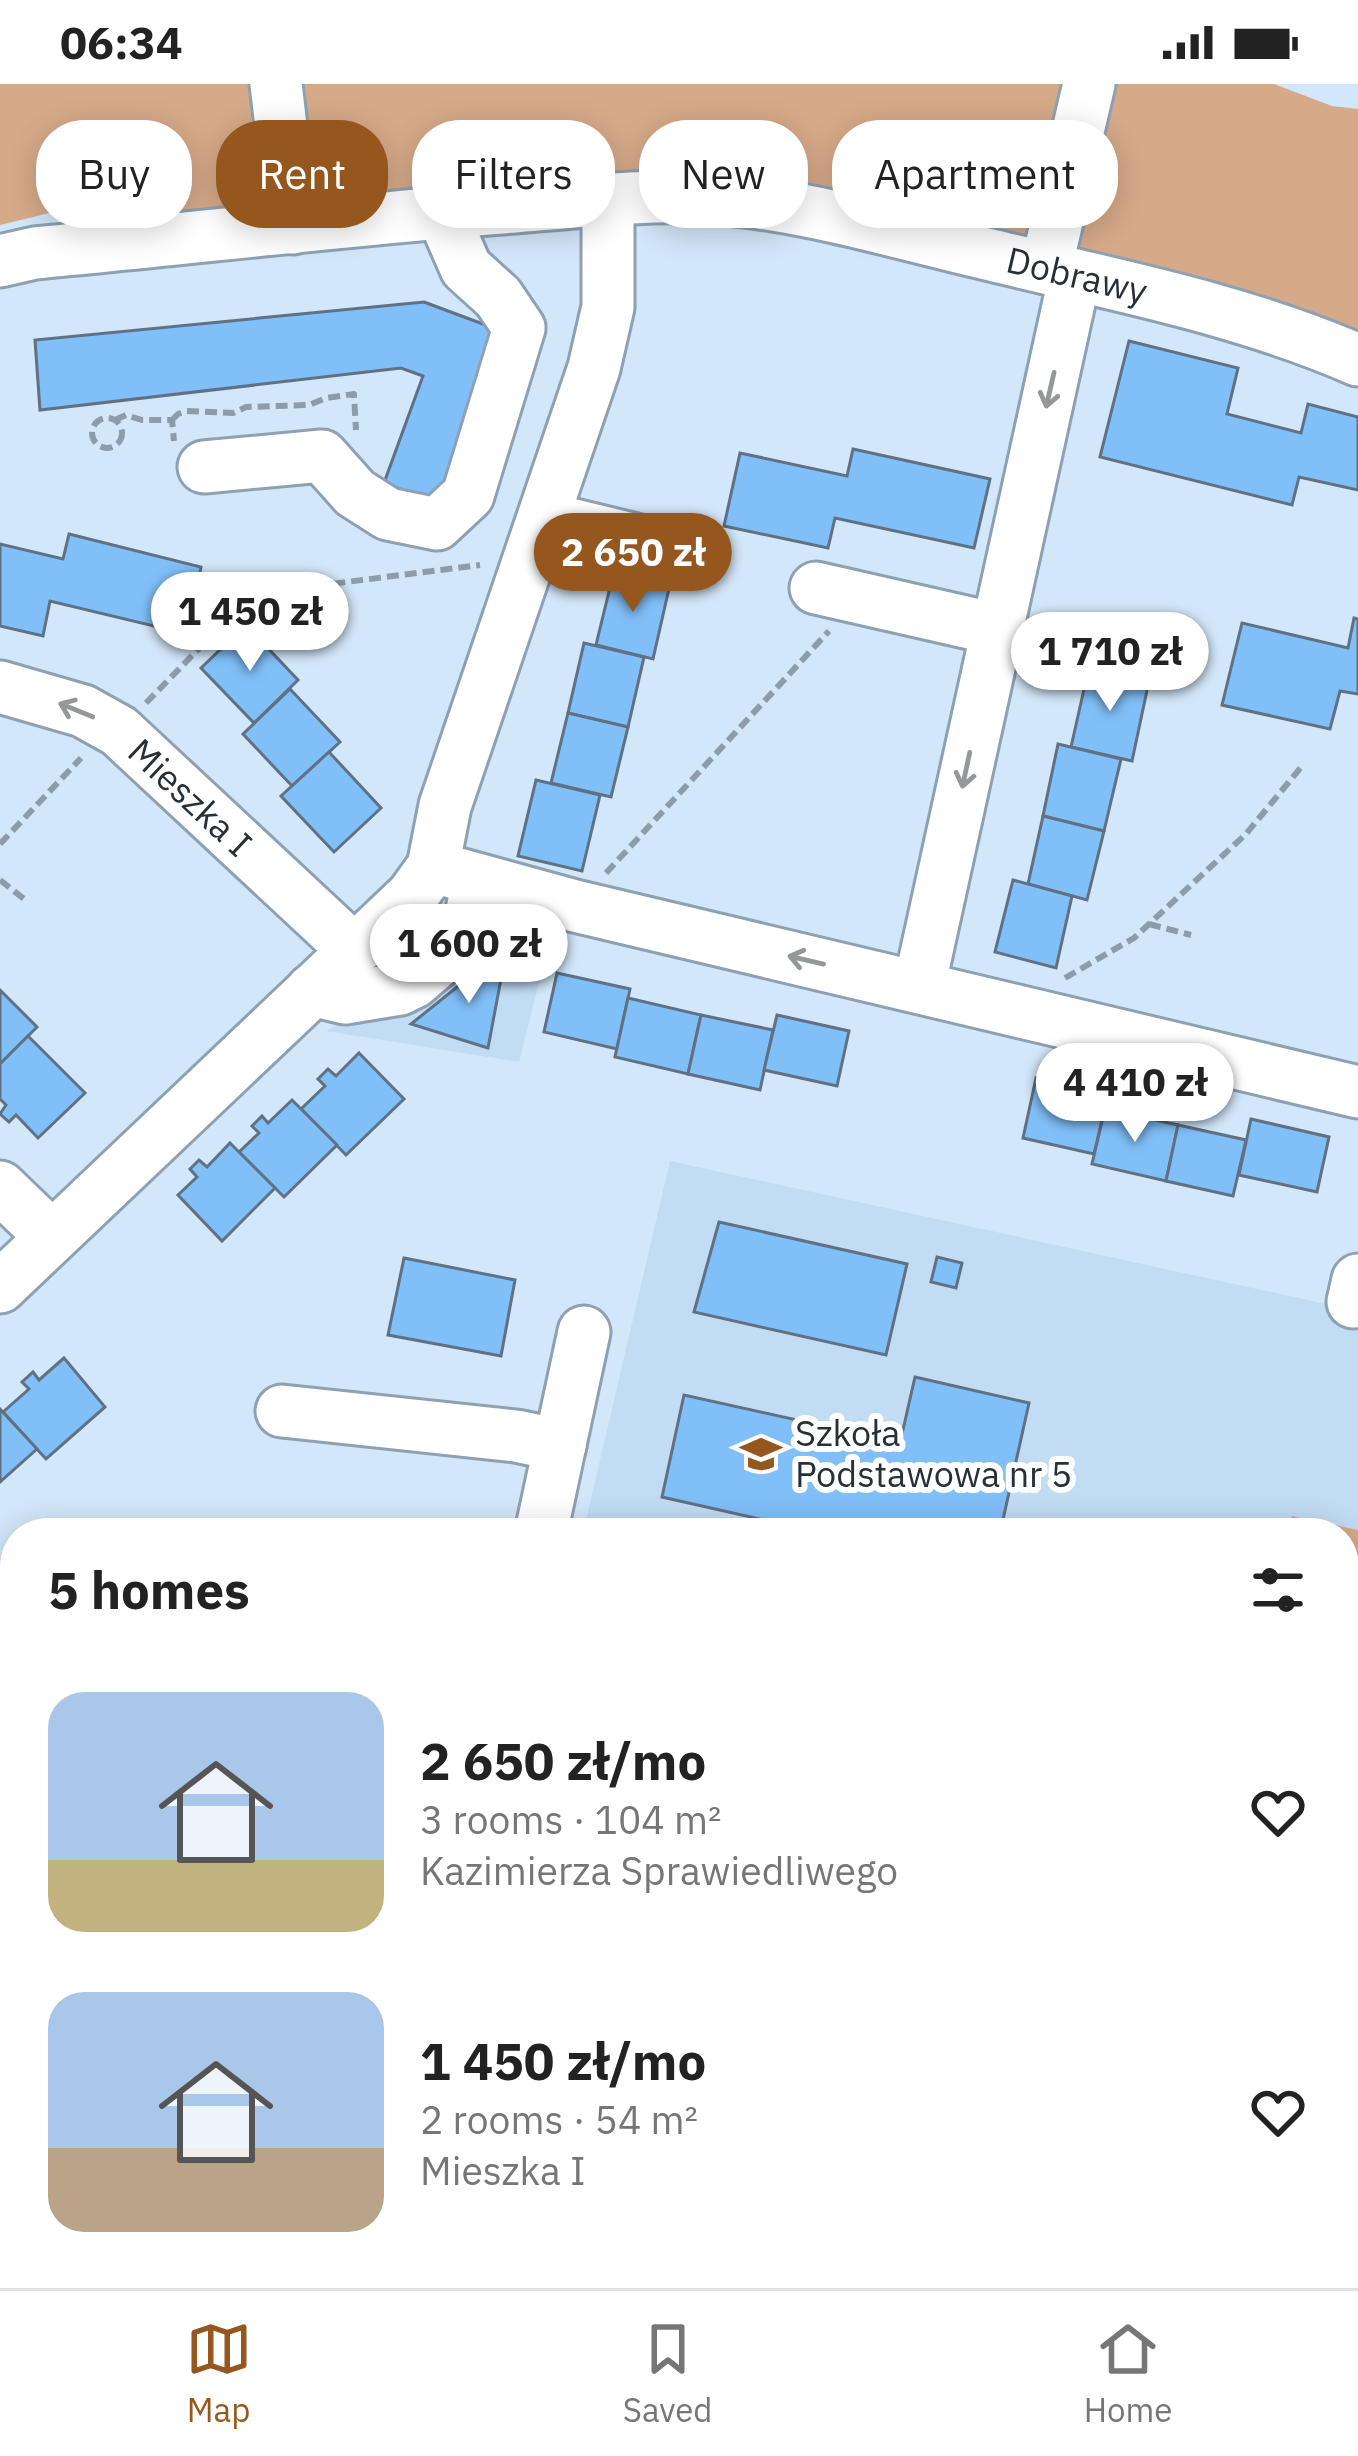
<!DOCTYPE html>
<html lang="en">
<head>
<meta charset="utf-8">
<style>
	:root { --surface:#fff; --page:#f6f6f6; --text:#222; --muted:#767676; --line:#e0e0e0; --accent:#95571d }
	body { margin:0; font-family:"IBM Plex Sans",sans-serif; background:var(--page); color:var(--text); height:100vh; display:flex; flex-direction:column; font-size:45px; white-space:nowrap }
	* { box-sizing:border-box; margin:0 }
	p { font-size:39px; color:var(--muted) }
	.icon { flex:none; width:66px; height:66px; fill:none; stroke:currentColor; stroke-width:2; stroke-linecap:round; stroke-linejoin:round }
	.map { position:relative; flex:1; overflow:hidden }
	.drawer { position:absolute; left:0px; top:1434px; width:1359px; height:771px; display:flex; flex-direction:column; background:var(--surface); border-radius:48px 48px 0 0; box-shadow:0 6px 30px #0003 }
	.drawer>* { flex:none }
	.banner { position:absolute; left:36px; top:36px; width:1287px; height:108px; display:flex; gap:24px }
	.price { position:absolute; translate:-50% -102px; padding:0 27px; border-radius:42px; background:#fff; color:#222; font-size:39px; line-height:78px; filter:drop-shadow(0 3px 6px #0008) }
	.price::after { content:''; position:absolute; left:50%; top:72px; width:36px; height:27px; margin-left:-18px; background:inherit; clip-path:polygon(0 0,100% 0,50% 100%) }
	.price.active { background:var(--accent); color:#fff }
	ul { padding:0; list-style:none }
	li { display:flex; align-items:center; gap:36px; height:300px; padding:0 48px }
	li span { display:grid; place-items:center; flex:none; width:336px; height:240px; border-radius:36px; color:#555 }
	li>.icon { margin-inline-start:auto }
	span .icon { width:144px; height:144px; fill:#fffc; stroke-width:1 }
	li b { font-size:51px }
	h2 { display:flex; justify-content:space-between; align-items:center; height:144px; padding:0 48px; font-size:51px }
	.pill { padding:0 42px; border-radius:48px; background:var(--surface); box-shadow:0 6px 30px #0003; font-size:42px; line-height:108px }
	.pill.active { background:var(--accent); color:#fff }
	.status { display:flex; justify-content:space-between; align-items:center; height:84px; padding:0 60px; background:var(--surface); direction:ltr }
	.status svg { height:33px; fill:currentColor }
	.menu { display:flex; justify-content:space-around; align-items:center; height:168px; border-top:3px solid var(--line); background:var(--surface); font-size:33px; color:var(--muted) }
	.menu a { display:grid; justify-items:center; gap:6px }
	.menu .active { color:var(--accent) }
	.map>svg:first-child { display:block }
</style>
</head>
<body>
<div class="status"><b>06:34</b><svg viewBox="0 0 49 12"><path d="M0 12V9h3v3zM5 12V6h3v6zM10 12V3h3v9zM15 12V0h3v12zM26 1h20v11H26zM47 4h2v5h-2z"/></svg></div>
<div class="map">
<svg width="1358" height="2204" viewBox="0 0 1358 2204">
	<rect width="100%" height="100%" fill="#d3e7fa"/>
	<g fill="#c2dcf4">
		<path d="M507,837L552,847L519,978L326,947L374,922L445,898Z"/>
		<path d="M670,1077L1358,1227V1859L1344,1856V1449H583Z"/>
	</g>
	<g fill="#d6aa89">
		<path d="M0,0H249L257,126L119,141L118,118L99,117L0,141Z"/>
		<path d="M298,0H1076L1033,158L697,91L329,122L308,79Z"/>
		<path d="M1099,0H1274L1332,22L1358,25V254L1064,170Z"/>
		<path d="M1292,1432L1358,1446V1581L1344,1578V1449H1288Z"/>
		<path d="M1344,1649L1358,1653V1793L1344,1790Z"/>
		<path d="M143,2190H289L295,2204H150Z"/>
	</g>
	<g fill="#81bff8" stroke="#5f7182" stroke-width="3">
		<path d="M424,218L507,249L443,422L384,399L423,292L401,284L40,326L35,256Z"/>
		<path d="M1129,257L1238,284L1227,330L1301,349L1308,320L1358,333V406L1299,393L1292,421L1100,373Z"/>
		<path d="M853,365L990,395L974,464L835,434L828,464L724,442L740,369L847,392Z"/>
		<path d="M69,450L201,483L187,550L50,517L43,552L0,542V460L63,475Z"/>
		<path d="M614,487L670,500L653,575L596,561Z"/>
		<path d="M1354,534L1358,535V610L1340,607L1330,645L1222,621L1242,539L1348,564Z"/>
		<path d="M246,541L298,596L254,639L201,584Z"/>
		<path d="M584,559L644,573L628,643L568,629Z"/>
		<path d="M1089,583L1149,597L1132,677L1071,663Z"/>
		<path d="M290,605L340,658L292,702L243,650Z"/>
		<path d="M568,629L628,643L611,713L551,699Z"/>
		<path d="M1058,660L1121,675L1104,747L1043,732Z"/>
		<path d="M329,668L381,724L334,768L281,712Z"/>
		<path d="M536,696L600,711L582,787L518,772Z"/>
		<path d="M1043,732L1104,747L1087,816L1028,800Z"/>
		<path d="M1013,796L1072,812L1056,884L995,868Z"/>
		<path d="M507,863L488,964L411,940Z"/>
		<path d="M557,889L630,905L617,965L544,948Z"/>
		<path d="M0,906L37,943L0,980Z"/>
		<path d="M628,914L701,931L688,990L615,973Z"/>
		<path d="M701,931L773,946L760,1006L688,990Z"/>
		<path d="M777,931L849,947L837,1002L764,986Z"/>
		<path d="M28,952L85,1009L38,1054L16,1031L9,1038L0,1030L6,1021L0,1015V980Z"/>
		<path d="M359,969L404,1015L346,1071L301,1025L325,1002L318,995L328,985L336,992Z"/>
		<path d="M1036,994L1108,1010L1094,1070L1023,1054Z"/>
		<path d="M292,1016L337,1061L284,1113L239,1068L259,1049L252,1042L262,1032L268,1039Z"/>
		<path d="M1105,1025L1178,1041L1166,1097L1092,1080Z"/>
		<path d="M1251,1035L1329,1053L1317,1108L1239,1091Z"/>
		<path d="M1178,1041L1246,1056L1233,1112L1166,1097Z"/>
		<path d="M230,1059L275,1104L222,1157L178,1111L197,1093L190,1085L199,1076L207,1083Z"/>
		<path d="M719,1138L907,1180L886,1271L694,1228Z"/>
		<path d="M937,1173L962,1179L956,1204L931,1198Z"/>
		<path d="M404,1174L515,1196L501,1272L388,1251Z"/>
		<path d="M64,1274L105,1323L46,1375L3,1328L29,1305L22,1298L33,1288L39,1296Z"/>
		<path d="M915,1293L1029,1319L1000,1449H822L662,1413L684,1311L900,1359Z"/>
		<path d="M0,1325L37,1365L0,1398Z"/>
		<path d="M357,1436L470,1444L469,1449H356Z"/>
		<path d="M0,1725L15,1726L0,1790Z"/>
		<path d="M1344,1993L1358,1997V2124L1344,2121Z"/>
		<path d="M0,2116L15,2120V2177L11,2192L0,2189Z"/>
		<path d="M4,2190L11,2192L52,2204H0Z"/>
		<path d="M426,2190H482L478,2204H422Z"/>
		<path d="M914,2190H979L976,2204Z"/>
		<path d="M928,2193L971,2204H925Z"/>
	</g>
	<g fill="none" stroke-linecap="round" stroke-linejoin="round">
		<g stroke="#8ea1b3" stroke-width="57">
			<g id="minor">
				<path d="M276,0L293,144"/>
				<path id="s1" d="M0,177L35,169C186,155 337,137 488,125C561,120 642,109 715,114C808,121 900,150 991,171C1115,201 1241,225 1358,276"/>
				<path d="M1046,184L1089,0"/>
				<path d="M204,383L322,372L355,409L388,430L437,440L468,411L519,244L498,213L466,184L442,129"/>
				<path d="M545,434L644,458"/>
				<path d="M816,504L996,545"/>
				<path id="s2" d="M0,603L83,627L119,647L354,866"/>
				<path d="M433,783L575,822L1358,1008"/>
				<path d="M919,903L1075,191"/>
				<path d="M312,906L345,914L400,905L414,898L457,861L469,842L478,796"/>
				<path d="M0,1103L52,1153"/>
				<path d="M0,1203L412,812L433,783L445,722L594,284L608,223V116"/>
				<path d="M1353,1218L1358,1196"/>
				<path d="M282,1327L516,1352L560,1361"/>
				<path d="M541,1449L584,1248"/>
				<path d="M0,1576L15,1577"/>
				<path d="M0,1679L15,1680"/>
				<path d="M1344,1936L1358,1939"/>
				<path d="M0,1945L15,1977"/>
				<path d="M113,2190L120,2204"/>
				<path d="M306,2190L311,2204"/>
				<path d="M851,2204L853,2190"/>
				<path d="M1093,2204L1096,2190"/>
			</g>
		</g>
		<g stroke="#8d9caa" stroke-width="6" stroke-dasharray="12 6" stroke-linecap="butt">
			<circle cx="107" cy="349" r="15"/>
			<path d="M115,336L126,331L142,336H172L174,357"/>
			<path d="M172,336L178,330L187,327L233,329L246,323L309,321L326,314L354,310L356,346"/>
			<path d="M146,619L252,510L480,481"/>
			<path d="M0,760L81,674"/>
			<path d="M606,789L829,547"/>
			<path d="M0,796L28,818"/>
			<path d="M1149,840L1191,851"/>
			<path d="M1065,894L1134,854L1246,750L1302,682"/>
		</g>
		<use href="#minor" stroke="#fff" stroke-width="51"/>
	</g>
	<defs><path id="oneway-shaft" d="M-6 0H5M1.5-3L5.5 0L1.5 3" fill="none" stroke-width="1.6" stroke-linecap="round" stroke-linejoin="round" transform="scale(3)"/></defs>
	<g stroke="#94989b">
		<use href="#oneway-shaft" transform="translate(1050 306) rotate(103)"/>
		<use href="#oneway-shaft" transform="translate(76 626) rotate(-158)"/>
		<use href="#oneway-shaft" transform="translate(966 686) rotate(102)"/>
		<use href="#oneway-shaft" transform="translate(806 876) rotate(-167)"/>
	</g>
	<defs>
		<g id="school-bare" transform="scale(3.24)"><path d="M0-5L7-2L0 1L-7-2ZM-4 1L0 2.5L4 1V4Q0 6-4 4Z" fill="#95571d" stroke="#fff" stroke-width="2.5" paint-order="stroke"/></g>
	</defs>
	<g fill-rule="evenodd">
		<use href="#school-bare" x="761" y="1370"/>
	</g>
	<g text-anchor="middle" stroke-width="12" stroke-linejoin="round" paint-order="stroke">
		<g font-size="36" fill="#283037" stroke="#fff">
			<text dy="13" stroke="none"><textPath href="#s1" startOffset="1089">Dobrawy</textPath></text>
			<text dy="13" stroke="none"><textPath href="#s2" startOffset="225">Mieszka I</textPath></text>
		</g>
		<g font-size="36" fill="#283037" stroke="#fff" text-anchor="start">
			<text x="795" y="1362">Szkoła<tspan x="795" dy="41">Podstawowa nr 5</tspan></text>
		</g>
	</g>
</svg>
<b class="price active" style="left:633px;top:531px">2 650 zł</b>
<b class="price" style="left:250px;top:590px">1 450 zł</b>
<b class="price" style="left:1110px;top:630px">1 710 zł</b>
<b class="price" style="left:469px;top:922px">1 600 zł</b>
<b class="price" style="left:1135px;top:1061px">4 410 zł</b>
<div class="banner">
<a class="pill">Buy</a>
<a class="pill active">Rent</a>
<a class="pill">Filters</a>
<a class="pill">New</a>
<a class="pill">Apartment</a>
</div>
<section class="drawer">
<h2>5 homes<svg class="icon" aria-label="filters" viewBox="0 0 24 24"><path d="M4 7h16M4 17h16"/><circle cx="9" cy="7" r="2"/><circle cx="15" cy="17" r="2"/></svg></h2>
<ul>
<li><span style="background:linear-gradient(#a9c7e8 70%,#c2b280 0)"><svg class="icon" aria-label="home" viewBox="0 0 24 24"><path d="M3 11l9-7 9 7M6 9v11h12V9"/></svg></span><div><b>2 650 zł/mo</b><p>3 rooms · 104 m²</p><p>Kazimierza Sprawiedliwego</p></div><svg class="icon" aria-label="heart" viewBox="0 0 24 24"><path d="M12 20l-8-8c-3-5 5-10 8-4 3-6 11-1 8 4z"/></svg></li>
<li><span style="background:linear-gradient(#a9c7e8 65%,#b9a48a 0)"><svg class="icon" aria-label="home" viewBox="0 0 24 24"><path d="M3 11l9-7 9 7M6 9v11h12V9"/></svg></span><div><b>1 450 zł/mo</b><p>2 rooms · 54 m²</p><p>Mieszka I</p></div><svg class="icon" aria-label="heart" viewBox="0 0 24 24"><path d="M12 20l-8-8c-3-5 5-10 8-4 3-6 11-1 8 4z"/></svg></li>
</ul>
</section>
</div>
<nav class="menu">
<a class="active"><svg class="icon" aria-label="map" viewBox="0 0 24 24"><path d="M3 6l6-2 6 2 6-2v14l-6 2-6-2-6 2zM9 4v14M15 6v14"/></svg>Map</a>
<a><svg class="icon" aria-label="saved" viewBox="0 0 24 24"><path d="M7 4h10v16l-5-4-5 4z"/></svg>Saved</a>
<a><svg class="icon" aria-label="home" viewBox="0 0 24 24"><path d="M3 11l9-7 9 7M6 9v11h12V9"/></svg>Home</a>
</nav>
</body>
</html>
